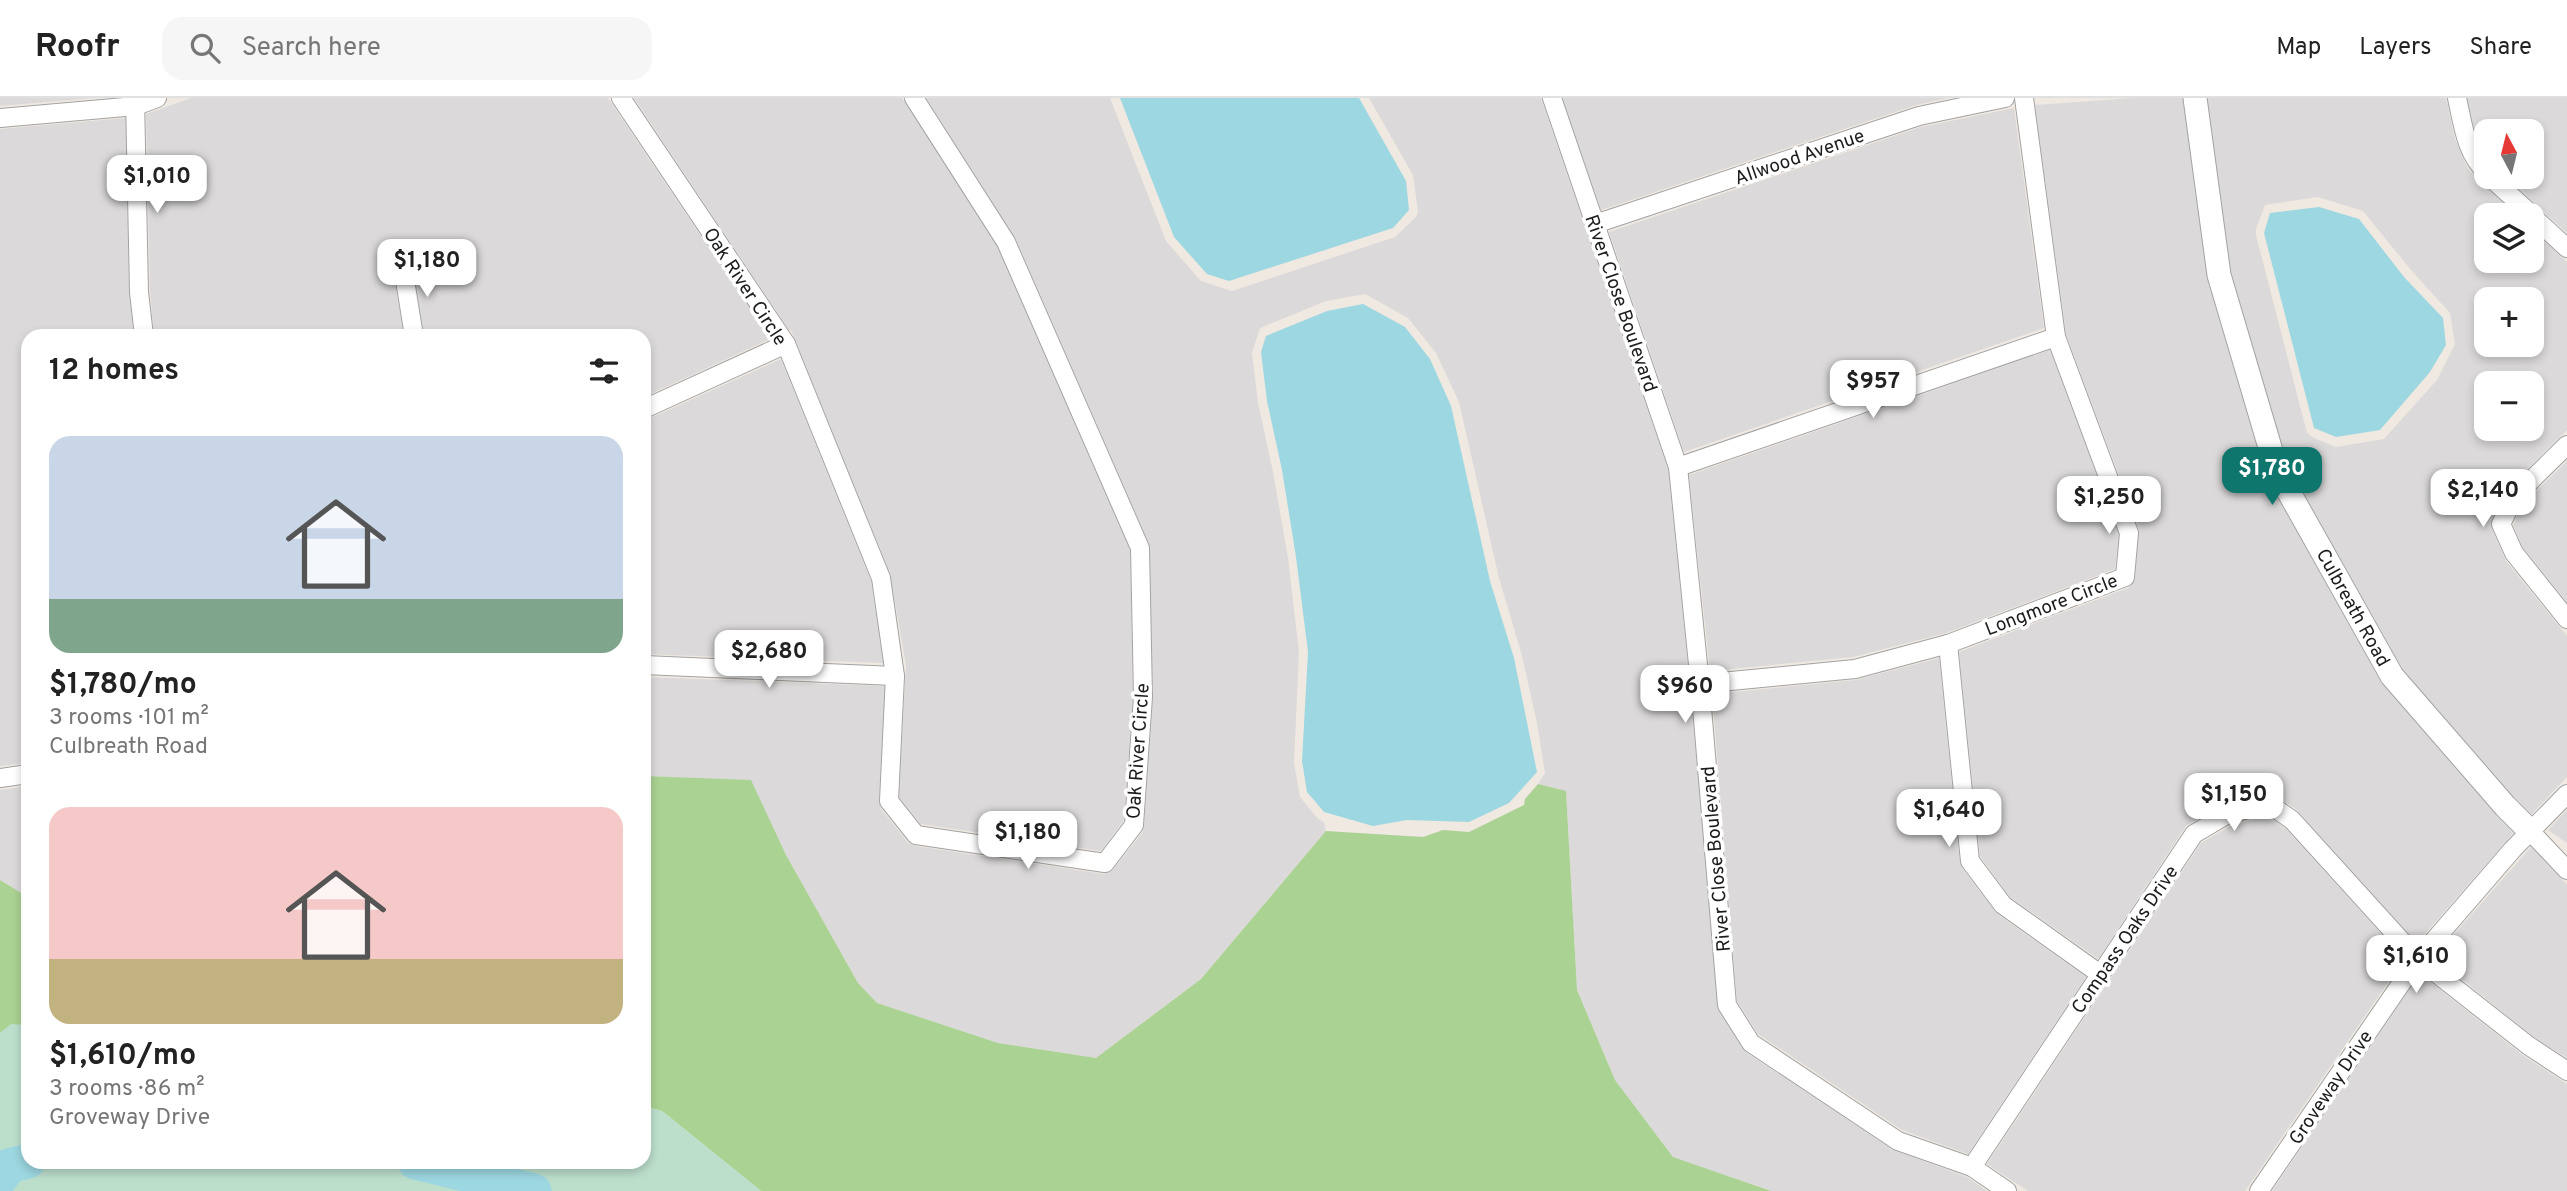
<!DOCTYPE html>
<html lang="en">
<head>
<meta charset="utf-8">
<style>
	:root { --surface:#fff; --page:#f6f6f6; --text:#222; --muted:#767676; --line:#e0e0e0; --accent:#0f766e }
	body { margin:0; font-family:Overpass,sans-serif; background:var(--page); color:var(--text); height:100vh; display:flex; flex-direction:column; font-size:26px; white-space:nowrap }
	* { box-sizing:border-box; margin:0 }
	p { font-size:23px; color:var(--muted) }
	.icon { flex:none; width:38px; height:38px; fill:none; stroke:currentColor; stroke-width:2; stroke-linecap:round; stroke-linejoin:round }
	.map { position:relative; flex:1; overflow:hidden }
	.drawer { position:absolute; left:21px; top:231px; width:630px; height:840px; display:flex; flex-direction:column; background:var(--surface); border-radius:21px; box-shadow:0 4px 10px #0003 }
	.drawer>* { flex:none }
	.needle { width:46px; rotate:353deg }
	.fabs { position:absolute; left:2474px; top:21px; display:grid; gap:14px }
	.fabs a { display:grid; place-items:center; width:70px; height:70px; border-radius:14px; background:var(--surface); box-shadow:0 4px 10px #0003; font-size:35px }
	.price { position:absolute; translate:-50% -60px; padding:0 16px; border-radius:14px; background:#fff; color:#222; font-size:23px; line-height:46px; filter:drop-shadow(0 2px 4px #0008) }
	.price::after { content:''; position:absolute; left:50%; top:42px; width:21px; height:16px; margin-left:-10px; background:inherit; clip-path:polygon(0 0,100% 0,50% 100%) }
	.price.current { background:var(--accent); color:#fff }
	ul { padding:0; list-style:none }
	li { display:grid; align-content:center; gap:14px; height:371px; padding:0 28px }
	li span { display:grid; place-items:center; height:217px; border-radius:21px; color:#555 }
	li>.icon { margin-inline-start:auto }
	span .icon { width:126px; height:126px; fill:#fffc; stroke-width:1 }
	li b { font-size:30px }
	h2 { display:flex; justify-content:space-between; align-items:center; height:84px; padding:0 28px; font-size:30px }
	header { display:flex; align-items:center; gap:42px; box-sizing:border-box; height:98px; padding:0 35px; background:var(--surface); border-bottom:2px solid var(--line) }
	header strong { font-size:33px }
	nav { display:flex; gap:38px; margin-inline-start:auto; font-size:24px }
	.search { width:490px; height:63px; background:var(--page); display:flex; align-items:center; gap:18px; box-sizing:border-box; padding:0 24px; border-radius:21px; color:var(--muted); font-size:26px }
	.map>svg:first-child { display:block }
</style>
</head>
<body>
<header>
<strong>Roofr</strong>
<div class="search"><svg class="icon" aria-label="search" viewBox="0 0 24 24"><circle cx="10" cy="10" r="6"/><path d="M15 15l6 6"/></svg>Search here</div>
<nav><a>Map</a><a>Layers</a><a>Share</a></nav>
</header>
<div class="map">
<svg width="2567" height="1093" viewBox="0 0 2567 1093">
	<rect width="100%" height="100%" fill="#efe9e1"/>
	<g fill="#dbd9d9" fill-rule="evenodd">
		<path d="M0,0H94L0,8Z"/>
		<path d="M191,0H608L770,241L644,299V238H424L410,157L391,161L404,238H154L150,193L146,16Z"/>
		<path d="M634,0H902L998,150L1130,452L1133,598L1124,722L1101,753L921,726L899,699L906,567L890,475L791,232H789Z"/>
		<path d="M926,0H1110L1166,143L1201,183L1232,193L1395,139L1416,119L1418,114L1413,77L1369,0H1541L1668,371L1690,587L1719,913L1746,954L1893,1052L1967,1079L1987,1093H1771L1673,1059L1615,982L1577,892L1566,694L1538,686L1545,675L1537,625L1522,558L1499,480L1459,304L1436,255L1408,220L1365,196L1326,203L1260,230L1252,255L1258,305L1273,374L1288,460L1299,554L1294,665L1300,699L1318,721L1324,724L1326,733L1201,881L1096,960L998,945L877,905L858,885L786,757L751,683L644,678V579L885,588L879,702L881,711L908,745L915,748L1104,776L1112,773L1142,735L1144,729L1153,599L1149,445L1015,139Z"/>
		<path d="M1562,0H1948L1916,7L1601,112Z"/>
		<path d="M2133,0H2185L2269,379L2384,584L2515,733L2417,845L2297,712L2274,696L2267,695L2226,704L2186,728L2098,861L2009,798L1980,758L1959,554L2128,490L2135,481L2139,431L2066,236L2035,7Z"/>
		<path d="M2206,0H2446L2455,41L2468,71L2516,117H2487V163H2532V132L2567,164V332L2508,389L2492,420V431L2506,463L2567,538V679L2530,718L2512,700L2400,571L2287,368L2229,175ZM2318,99L2363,113L2411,172L2450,215L2455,246L2437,282L2384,341L2336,349L2312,339L2307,335L2256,137V131L2265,107ZM2487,201H2532V247H2487ZM2487,285H2532V331H2487Z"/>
		<path d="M2467,0H2567V135L2506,79H2532V33H2487V61L2475,35Z"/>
		<path d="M2014,10L2044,230L1684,354L1609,134L1921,29Z"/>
		<path d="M126,20L129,195L134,238H28V665L0,668V31Z"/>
		<path d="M2050,252L2119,436L2115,471L1946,535L1853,559L1710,573L1689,377Z"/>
		<path d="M781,261L871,483L883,565L644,556V323Z"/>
		<path d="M2567,363V504L2522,449L2513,427L2523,406Z"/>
		<path d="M1939,560L1960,764L1962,770L1997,816L2086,879L1968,1056L1902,1032L1758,936L1737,903L1712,596L1856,582Z"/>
		<path d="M28,688V795L23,796L0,782V692Z"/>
		<path d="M2567,712V745L2548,732Z"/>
		<path d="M2267,718L2286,731L2404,861L2245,1093H2028L1987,1066L2201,745L2232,727Z"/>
		<path d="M2531,749L2567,787V960L2534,939L2434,859Z"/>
		<path d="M2420,876L2524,958L2567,986V1093H2272Z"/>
	</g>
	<g fill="#aad292">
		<path d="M644,678L751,682L786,757L858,885L877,905L998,945L1096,960L1201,881L1326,733L1423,739L1443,732L1469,734L1524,707L1525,701L1538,686L1566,693L1577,892L1615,982L1673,1059L1771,1093H761L662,1013L644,1008Z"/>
		<path d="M0,782L23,796L28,795V927H11L0,935Z"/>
	</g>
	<path fill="#bcdfcc" d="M11,926L28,927V1064H644V1008L662,1013L761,1093H0V935Z"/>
	<g fill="#9dd7e1">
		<path d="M1120,0H1359L1406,83L1409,112L1393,130L1229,183L1207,176L1174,139Z"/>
		<path d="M2319,109L2359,121L2404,179L2443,220L2446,247L2430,274L2380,332L2336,339L2314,330L2264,135L2270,115Z"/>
		<path d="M1363,206L1405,229L1430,261L1451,308L1490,483L1514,560L1537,674L1509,705L1469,724L1407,722L1373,728L1324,714L1307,694L1302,663L1308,554L1296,459L1282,372L1267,303L1261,254L1266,238L1327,213Z"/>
	</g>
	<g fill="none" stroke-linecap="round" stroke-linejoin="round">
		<g stroke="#9dd7e1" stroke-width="35">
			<path d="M415,1064L534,1093"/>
			<path d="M0,1081L9,1068L28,1063"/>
		</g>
		<g stroke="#a3a3a3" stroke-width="20">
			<g id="minor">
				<path d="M135,0L139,194L144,238"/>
				<path d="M621,0L786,246L881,480L895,578L889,703L916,737L1105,765L1134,727L1143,599L1140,450L1006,144L914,0"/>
				<path d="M1552,0L1678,369L1700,586L1727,907L1751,945L1898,1043L1972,1069L2007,1093"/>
				<path d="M2457,0C2463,27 2466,56 2487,75"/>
				<path d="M0,20L136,8L157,0"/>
				<path d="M2490,79L2532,117"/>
				<path d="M2532,118L2567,150"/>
				<path d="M1595,126L1919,18L2005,0"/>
				<path d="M403,170L414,238"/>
				<path d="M644,311L786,246"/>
				<path d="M2567,347L2515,398L2501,426L2514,455L2567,521"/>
				<path d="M1678,369L2056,239"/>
				<path d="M1948,546L1970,763L2003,807L2100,876"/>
				<path d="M644,567L895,578"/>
				<path d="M1700,586L1855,571L1948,546L2125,479L2129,435L2056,239L2024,0"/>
				<path d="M0,680L28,676"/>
				<path d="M2530,733L2567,772"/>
				<path d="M1972,1069L2194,736L2228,716L2269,706L2292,722L2418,861L2529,948L2567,973"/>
				<path d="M2259,1093L2418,861L2513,751L2567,696"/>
			</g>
		</g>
		<g stroke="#a3a3a3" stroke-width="25">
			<path id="tertiary" d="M2195,0L2219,177L2277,373L2392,578L2505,708L2530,733"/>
		</g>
		<use href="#minor" stroke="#fff" stroke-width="18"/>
		<use href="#tertiary" stroke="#fff" stroke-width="23"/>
	</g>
	<g text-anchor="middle" stroke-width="7" stroke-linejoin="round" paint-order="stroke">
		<g font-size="19" fill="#1c1c1c" stroke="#fff">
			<text transform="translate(1799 58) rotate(-19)" y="7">Allwood Avenue</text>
			<text transform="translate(746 188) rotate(57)" y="7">Oak River Circle</text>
			<text transform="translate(1622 205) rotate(71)" y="7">River Close Boulevard</text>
			<text transform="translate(2051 506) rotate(-21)" y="7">Longmore Circle</text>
			<text transform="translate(2354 509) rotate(61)" y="7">Culbreath Road</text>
			<text transform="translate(1137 653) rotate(-86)" y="7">Oak River Circle</text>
			<text transform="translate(1715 761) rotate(-95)" y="7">River Close Boulevard</text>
			<text transform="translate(2124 841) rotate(-56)" y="7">Compass Oaks Drive</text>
			<text transform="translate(2330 989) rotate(-56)" y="7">Groveway Drive</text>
		</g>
	</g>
</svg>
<div class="fabs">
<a><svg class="needle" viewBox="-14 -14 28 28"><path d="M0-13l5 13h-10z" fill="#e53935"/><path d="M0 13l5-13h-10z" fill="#767676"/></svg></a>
<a><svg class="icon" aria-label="layers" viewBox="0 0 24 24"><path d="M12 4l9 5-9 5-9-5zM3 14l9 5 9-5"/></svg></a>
<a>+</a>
<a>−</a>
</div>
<b class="price" style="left:157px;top:117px">$1,010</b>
<b class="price" style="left:427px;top:201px">$1,180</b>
<b class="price" style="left:1873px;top:322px">$957</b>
<b class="price current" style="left:2272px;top:409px">$1,780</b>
<b class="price" style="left:2483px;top:431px">$2,140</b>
<b class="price" style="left:2109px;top:438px">$1,250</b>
<b class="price" style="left:769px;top:592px">$2,680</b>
<b class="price" style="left:1685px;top:627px">$960</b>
<b class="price" style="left:2234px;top:735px">$1,150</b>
<b class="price" style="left:1949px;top:751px">$1,640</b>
<b class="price" style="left:1028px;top:773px">$1,180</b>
<b class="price" style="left:2416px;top:897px">$1,610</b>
<section class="drawer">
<h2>12 homes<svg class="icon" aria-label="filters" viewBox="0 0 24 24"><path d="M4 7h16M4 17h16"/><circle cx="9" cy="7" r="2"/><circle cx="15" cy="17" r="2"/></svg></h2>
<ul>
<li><span style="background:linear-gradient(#c9d6e8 75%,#7fa58c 0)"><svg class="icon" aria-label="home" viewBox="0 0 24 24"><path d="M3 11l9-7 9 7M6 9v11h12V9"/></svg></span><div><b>$1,780/mo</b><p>3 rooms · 101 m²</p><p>Culbreath Road</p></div></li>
<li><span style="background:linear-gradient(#f6c9c9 70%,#c2b280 0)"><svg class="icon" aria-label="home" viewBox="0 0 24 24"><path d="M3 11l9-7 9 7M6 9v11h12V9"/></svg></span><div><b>$1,610/mo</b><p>3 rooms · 86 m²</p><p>Groveway Drive</p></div></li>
</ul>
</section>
</div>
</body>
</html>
